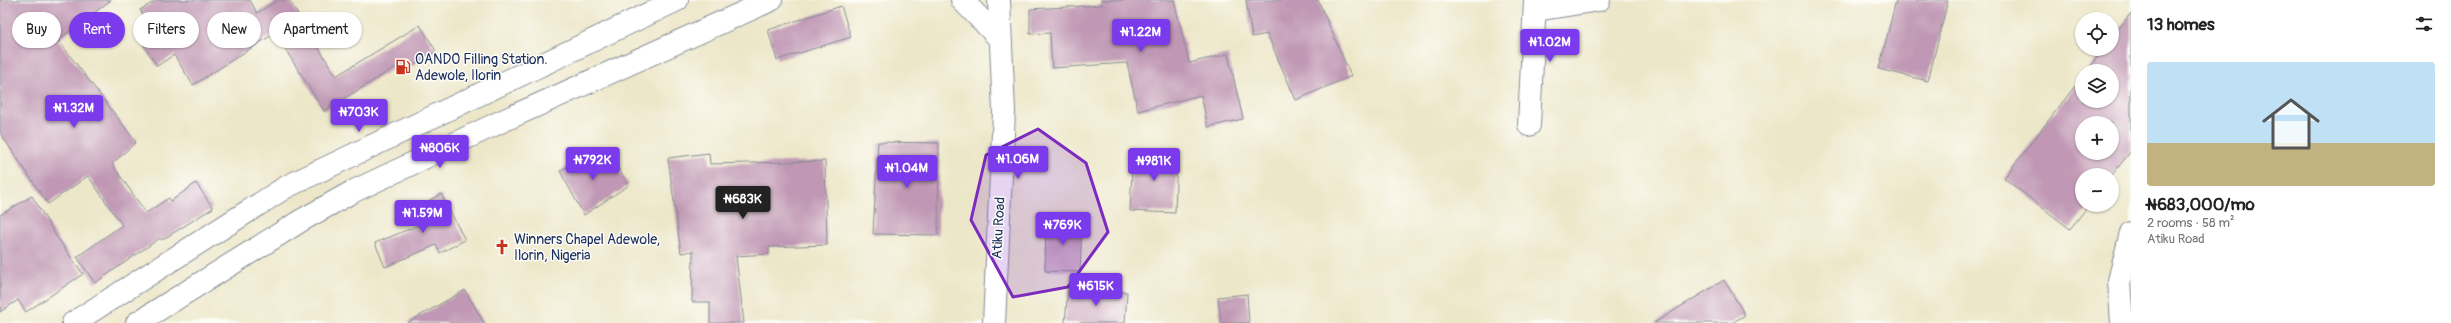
<!DOCTYPE html>
<html lang="en">
<head>
<meta charset="utf-8">
<style>
	:root { --surface:#fff; --page:#f6f6f6; --text:#222; --muted:#767676; --line:#e0e0e0; --accent:#7c3aed }
	body { margin:0; font-family:Pangolin,sans-serif; background:var(--page); color:var(--text); height:100vh; display:flex; flex-direction:column; font-size:15px; white-space:nowrap }
	* { box-sizing:border-box; margin:0 }
	p { font-size:13px; color:var(--muted) }
	.icon { flex:none; width:22px; height:22px; fill:none; stroke:currentColor; stroke-width:2; stroke-linecap:round; stroke-linejoin:round }
	.map { position:relative; flex:1; overflow:hidden }
	.panel { display:flex; flex-direction:column; background:var(--surface); width:320px }
	.panel>* { flex:none }
	.hud { position:absolute; left:12px; top:12px; width:380px; height:36px; display:flex; gap:8px }
	.tools { position:absolute; left:2075px; top:12px; display:grid; gap:8px }
	.tools a { display:grid; place-items:center; width:44px; height:44px; border-radius:50%; background:var(--surface); box-shadow:0 1px 3px #0004; font-size:20px }
	.price { position:absolute; translate:-50% -34px; padding:0 9px; border-radius:4px; background:var(--accent); color:#fff; font-size:13px; line-height:26px; filter:drop-shadow(0 1px 2px #0008) }
	.price::after { content:''; position:absolute; left:50%; top:24px; width:12px; height:9px; margin-left:-6px; background:inherit; clip-path:polygon(0 0,100% 0,50% 100%) }
	.price.on { background:#222; color:#fff }
	ul { padding:0; list-style:none }
	li { display:grid; align-content:center; gap:8px; height:212px; padding:0 16px }
	li+li { border-top:1px solid var(--line) }
	li span { display:grid; place-items:center; height:124px; border-radius:4px; color:#555 }
	li>.icon { margin-inline-start:auto }
	span .icon { width:72px; height:72px; fill:#fffc; stroke-width:1 }
	li b { font-size:17px }
	h2 { display:flex; justify-content:space-between; align-items:center; height:48px; padding:0 16px; font-size:17px }
	.chip { padding:0 14px; border-radius:18px; background:var(--surface); box-shadow:0 1px 3px #0004; font-size:14px; line-height:36px }
	.chip.on { background:var(--accent); color:#fff }
	main { display:flex; flex:1; min-height:0 }
	.map>svg:first-child { display:block }
</style>
</head>
<body>
<main>
<div class="map">
<svg width="2131" height="323" viewBox="0 0 2131 323">
	<rect width="100%" height="100%" fill="#fdfcf7"/>
	<filter id="ink" filterUnits="userSpaceOnUse"><feTurbulence type="fractalNoise" baseFrequency=".025" numOctaves="2"/><feDisplacementMap in="SourceGraphic" scale="8" xChannelSelector="R" yChannelSelector="G"/><feConvolveMatrix kernelMatrix="1 2 1 2 8 2 1 2 1" color-interpolation-filters="sRGB"/></filter>
	<filter id="wash" filterUnits="userSpaceOnUse"><feTurbulence type="fractalNoise" baseFrequency=".012" numOctaves="4" result="noise"/><feDisplacementMap in="SourceGraphic" scale="16" xChannelSelector="R" yChannelSelector="G"/><feGaussianBlur stdDeviation="0.9" result="paint"/><feColorMatrix in="noise" values="0 0 0 0 0 0 0 0 0 0 0 0 0 0 0 0 0 1.4 0 .05"/><feComposite in="paint" operator="in"/></filter>
	<g filter="url(#wash)">
		<rect width="100%" height="100%" fill="#ede7c9"/>
		<g id="blocks">
			<g fill="#c097b4" fill-rule="evenodd">
				<path d="M0,0H111L58,40L136,142L112,164L146,213L169,198L171,201L196,183L213,208L162,240L160,238L95,283L77,257L122,225L88,176L48,204L0,133Z"/>
				<path d="M157,0H250L257,13L278,0H289L336,76L420,25L436,51L411,67L407,60L324,111L275,33L193,85L174,55L157,66L144,46L157,38L140,10Z"/>
				<path d="M1101,0H1174L1189,63L1228,54L1243,119L1208,127L1201,95L1138,111L1127,63L1052,68L1050,33L1030,34V9L1102,5Z"/>
				<path d="M1246,0H1318L1351,76L1296,100L1267,34L1252,37Z"/>
				<path d="M1896,0H1948L1928,81L1879,69Z"/>
				<path d="M841,6L851,37L777,60L768,30Z"/>
				<path d="M2131,13V151L2112,175H2082V205H2089L2070,229L2004,178L2082,77V101H2112V71H2087L2103,49H2112V38ZM2082,123H2112V153H2082Z"/>
				<path d="M878,142L939,143L938,235L873,234Z"/>
				<path d="M591,151L601,166L612,159L629,185L584,215L560,171Z"/>
				<path d="M1133,151L1177,153L1175,213L1130,211Z"/>
				<path d="M709,153L710,164L825,161L827,245L769,247V254L736,256L744,323H710V302H692L693,251L681,253L668,158Z"/>
				<path d="M441,194L465,240L440,253L436,245L385,267L375,243L424,223L416,208Z"/>
				<path d="M32,196L56,236L83,274L26,312L18,300L0,312V215Z"/>
				<path d="M1046,221L1082,222L1080,272L1045,271Z"/>
				<path d="M1724,280L1745,315L1732,323H1654Z"/>
				<path d="M1068,288L1127,292L1125,323H1065Z"/>
				<path d="M465,290L484,323H407Z"/>
				<path d="M1247,294L1249,323H1221L1218,297Z"/>
			</g>
		</g>
	</g>
	<g filter="url(#ink)">
		<use href="#blocks" fill-opacity="0" stroke="#848b94" stroke-width="1"/>
		<g fill="none" stroke-linecap="round" stroke-linejoin="round">
			<g stroke="#848b94" stroke-width="24">
				<g id="minor">
					<path d="M962,0L999,38"/>
					<path d="M1536,10L1599,0"/>
					<path d="M1529,125L1535,0"/>
					<path d="M73,323L286,187L677,0"/>
					<path d="M137,323L302,220L352,192L498,123L771,0"/>
					<path d="M994,323L1004,112L999,0"/>
					<path d="M2122,323L2119,281L2131,233"/>
				</g>
			</g>
			<use href="#minor" stroke="#fff" stroke-width="22"/>
		</g>
	</g>
	<path fill="#7b2cbf" fill-opacity="0.2" stroke="#7b2cbf" stroke-width="3" stroke-linejoin="round" d="M1038,129L1086,163L1108,232L1068,287L1013,297L971,220L986,155Z"/>
	<defs>
		<g id="fuel-bare" transform="scale(1.2)"><path d="M-5.5-6h7V0h2V4h1.3V-2.5L3-4.5l.8-.8L6-3V5H2.5V1h-1V6h-7ZM-4.2-4.7v3.2H.2V-4.7Z" fill="#c8321e" stroke="#fdfcf7" stroke-width="2.5" paint-order="stroke"/></g>
		<g id="church-bare" transform="scale(1.2)"><path d="M-1.2-6h2.4v3.5h3.3v2.4h-3.3V6h-2.4V-.1h-3.3v-2.4h3.3Z" fill="#c8321e" stroke="#fdfcf7" stroke-width="2.5" paint-order="stroke"/></g>
	</defs>
	<g fill-rule="evenodd">
		<use href="#fuel-bare" x="403" y="67"/>
		<use href="#church-bare" x="502" y="247"/>
	</g>
	<g text-anchor="middle" stroke-width="3" stroke-linejoin="round" paint-order="stroke">
		<g font-size="14" fill="#1b2f5e" stroke="#fdfcf7" text-anchor="start">
			<text x="415" y="64">OANDO Filling Station.<tspan x="415" dy="16">Adewole, Ilorin</tspan></text>
			<text x="514" y="244">Winners Chapel Adewole,<tspan x="514" dy="16">Ilorin, Nigeria</tspan></text>
		</g>
		<g font-size="14" fill="#1b2f5e" stroke="#fdfcf7">
			<text transform="translate(998 228) rotate(-87)" y="5">Atiku Road</text>
		</g>
	</g>
</svg>
<div class="tools">
<a><svg class="icon" aria-label="locate" viewBox="0 0 24 24"><circle cx="12" cy="12" r="6"/><path d="M12 2v4M12 18v4M2 12h4M18 12h4"/></svg></a>
<a><svg class="icon" aria-label="layers" viewBox="0 0 24 24"><path d="M12 4l9 5-9 5-9-5zM3 14l9 5 9-5"/></svg></a>
<a>+</a>
<a>−</a>
</div>
<b class="price" style="left:1141px;top:53px">₦1.22M</b>
<b class="price" style="left:1550px;top:63px">₦1.02M</b>
<b class="price" style="left:74px;top:129px">₦1.32M</b>
<b class="price" style="left:359px;top:133px">₦703K</b>
<b class="price" style="left:440px;top:169px">₦806K</b>
<b class="price" style="left:1018px;top:180px">₦1.06M</b>
<b class="price" style="left:593px;top:181px">₦792K</b>
<b class="price" style="left:1154px;top:182px">₦981K</b>
<b class="price" style="left:907px;top:189px">₦1.04M</b>
<b class="price on" style="left:743px;top:220px">₦683K</b>
<b class="price" style="left:423px;top:234px">₦1.59M</b>
<b class="price" style="left:1063px;top:246px">₦769K</b>
<b class="price" style="left:1096px;top:307px">₦615K</b>
<div class="hud">
<a class="chip">Buy</a>
<a class="chip on">Rent</a>
<a class="chip">Filters</a>
<a class="chip">New</a>
<a class="chip">Apartment</a>
</div>
</div>
<section class="panel">
<h2>13 homes<svg class="icon" aria-label="filters" viewBox="0 0 24 24"><path d="M4 7h16M4 17h16"/><circle cx="9" cy="7" r="2"/><circle cx="15" cy="17" r="2"/></svg></h2>
<ul>
<li><span style="background:linear-gradient(#bfe0f5 65%,#c2b280 0)"><svg class="icon" aria-label="home" viewBox="0 0 24 24"><path d="M3 11l9-7 9 7M6 9v11h12V9"/></svg></span><div><b>₦683,000/mo</b><p>2 rooms · 58 m²</p><p>Atiku Road</p></div></li>
</ul>
</section>
</main>
</body>
</html>
